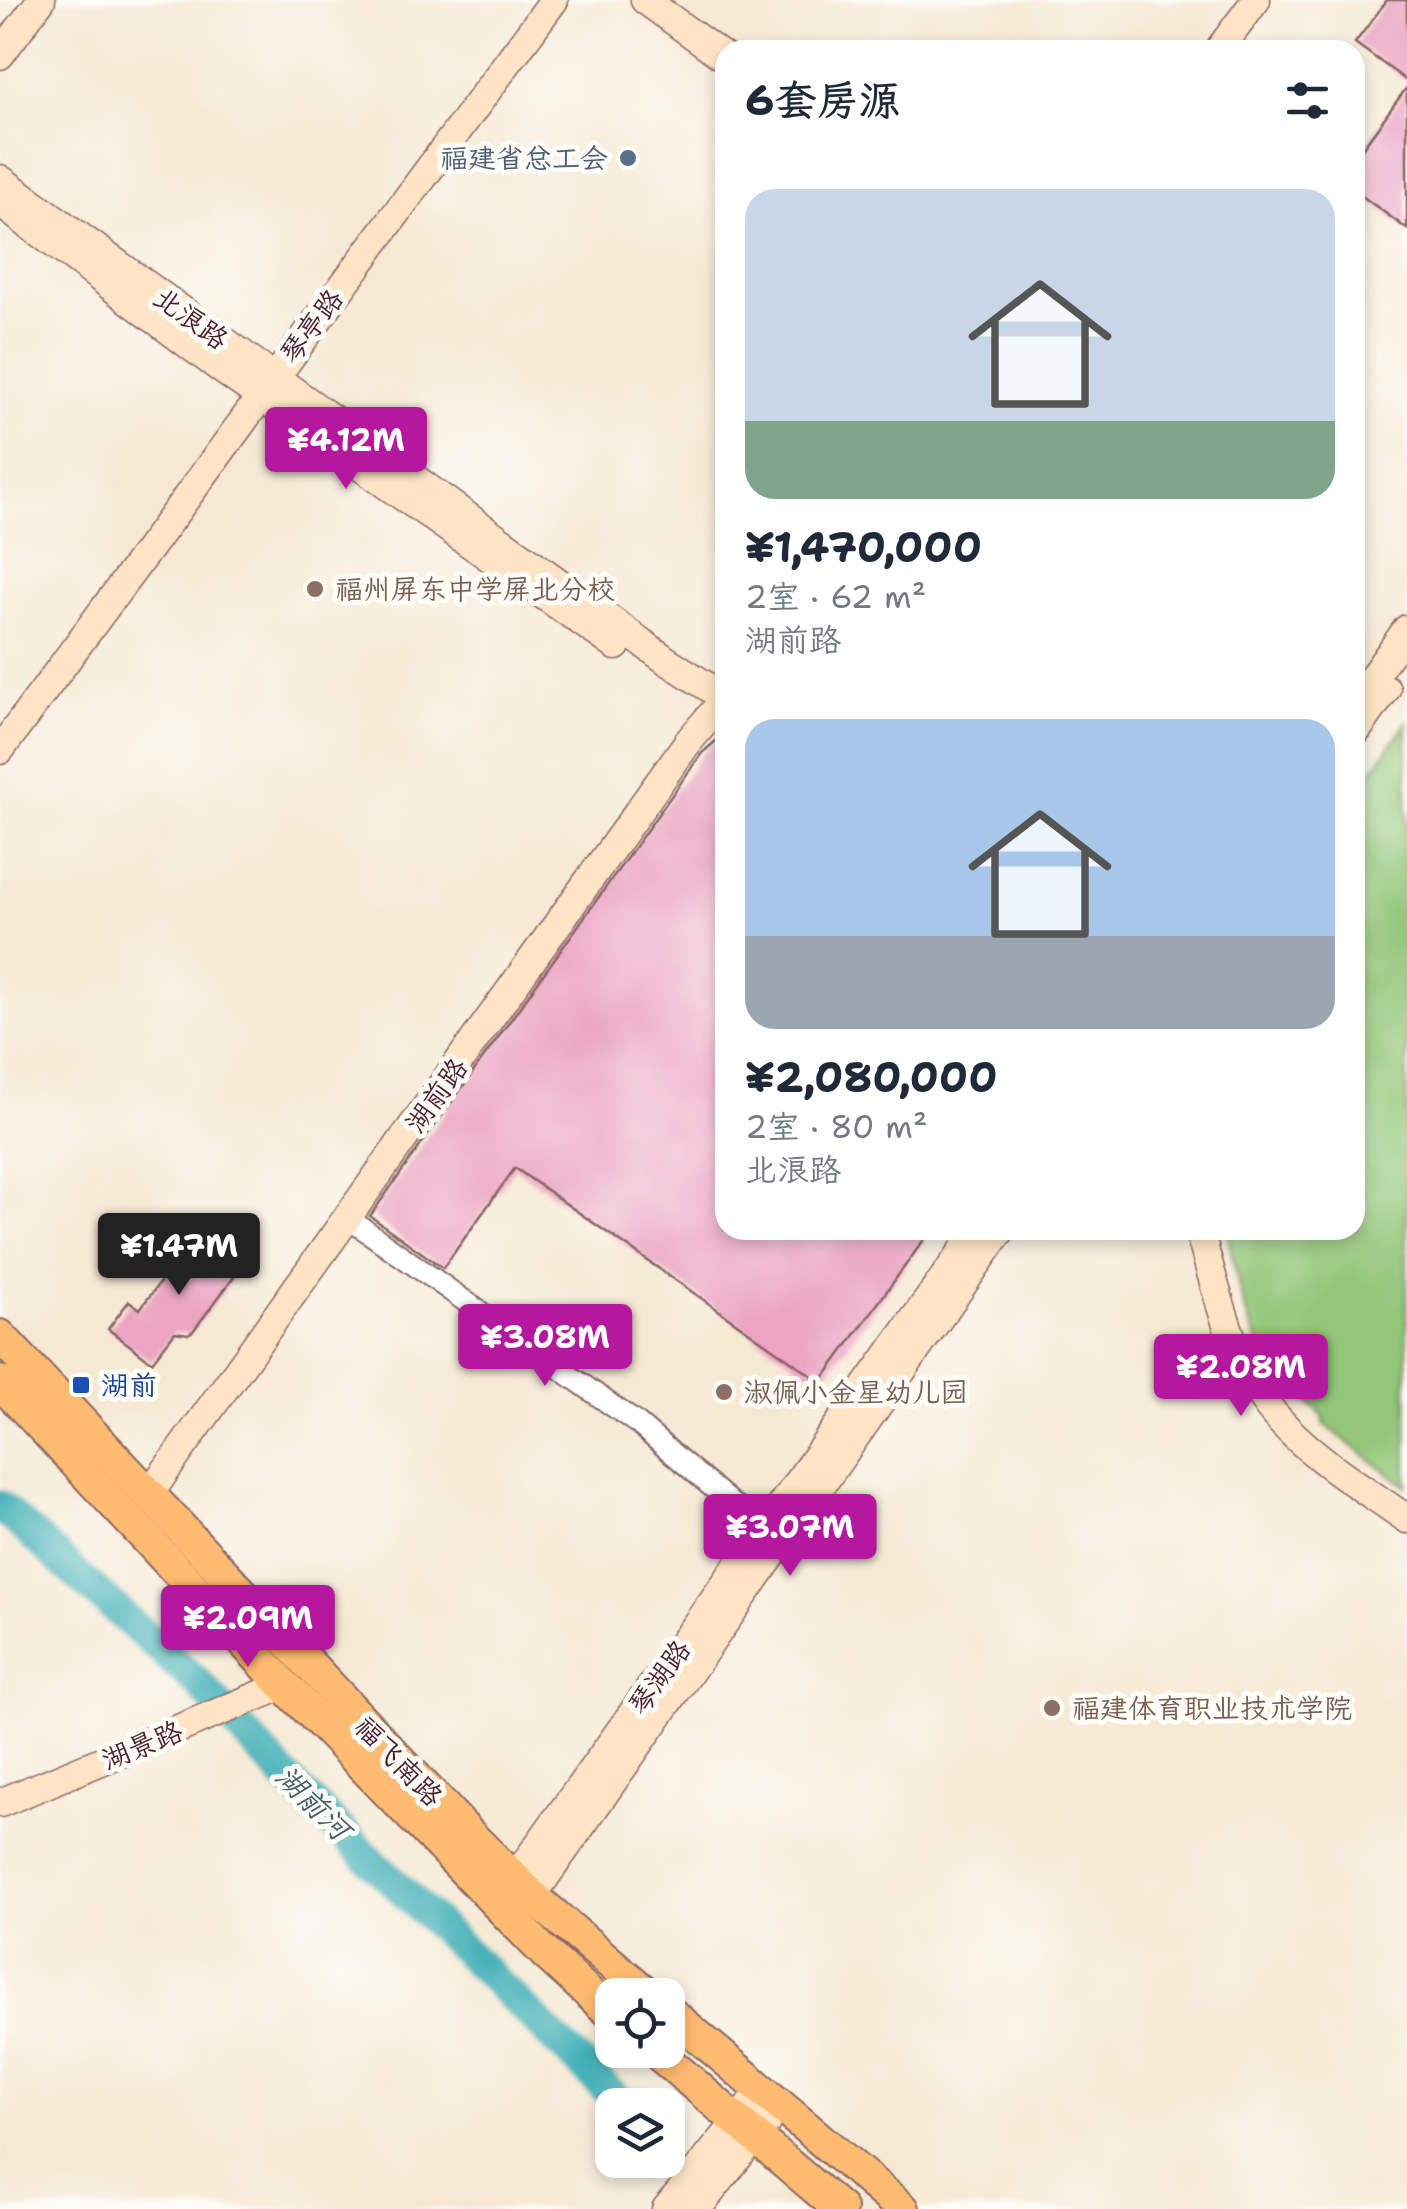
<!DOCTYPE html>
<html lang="zh">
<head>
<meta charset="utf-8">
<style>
	:root { --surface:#fff; --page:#f2f2f3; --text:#1f2937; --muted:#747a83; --accent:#b5179e }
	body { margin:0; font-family:"Shantell Sans","LXGW WenKai TC",sans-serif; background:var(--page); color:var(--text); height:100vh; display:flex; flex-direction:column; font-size:38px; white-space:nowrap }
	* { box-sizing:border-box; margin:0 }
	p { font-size:32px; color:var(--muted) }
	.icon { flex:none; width:55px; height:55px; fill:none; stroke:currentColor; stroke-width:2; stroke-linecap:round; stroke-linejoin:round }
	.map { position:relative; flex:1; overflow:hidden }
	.sheet { position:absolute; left:715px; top:40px; width:650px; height:1200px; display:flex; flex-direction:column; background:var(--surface); border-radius:30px; box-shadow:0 5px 15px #0003 }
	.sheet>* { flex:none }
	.buttons { position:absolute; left:595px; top:1978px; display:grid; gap:20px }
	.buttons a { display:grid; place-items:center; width:90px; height:90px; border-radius:20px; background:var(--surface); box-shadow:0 5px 15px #0003; font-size:50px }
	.price { position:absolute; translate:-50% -85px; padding:0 22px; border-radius:10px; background:var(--accent); color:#fff; font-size:32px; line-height:65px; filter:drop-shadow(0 2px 5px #0008) }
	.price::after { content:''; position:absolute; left:50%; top:60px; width:30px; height:22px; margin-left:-15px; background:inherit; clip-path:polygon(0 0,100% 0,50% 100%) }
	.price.current { background:#222; color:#fff }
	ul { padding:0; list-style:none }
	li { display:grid; align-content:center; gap:20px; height:530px; padding:0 30px }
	li span { display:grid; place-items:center; height:310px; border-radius:30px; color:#555 }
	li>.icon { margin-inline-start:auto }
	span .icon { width:180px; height:180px; fill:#fffc; stroke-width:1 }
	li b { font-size:42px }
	h2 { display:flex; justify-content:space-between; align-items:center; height:120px; padding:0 30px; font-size:42px }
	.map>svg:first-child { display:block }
</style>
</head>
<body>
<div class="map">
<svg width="1407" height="2209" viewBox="0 0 1407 2209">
	<rect width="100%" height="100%" fill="#fdfcf7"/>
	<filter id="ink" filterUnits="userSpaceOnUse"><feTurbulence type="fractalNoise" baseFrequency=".01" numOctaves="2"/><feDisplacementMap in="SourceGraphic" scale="20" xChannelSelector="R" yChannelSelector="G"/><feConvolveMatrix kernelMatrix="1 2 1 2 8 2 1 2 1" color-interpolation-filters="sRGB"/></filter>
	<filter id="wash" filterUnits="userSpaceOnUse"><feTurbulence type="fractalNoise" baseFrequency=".0048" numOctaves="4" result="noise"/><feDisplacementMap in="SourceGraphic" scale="40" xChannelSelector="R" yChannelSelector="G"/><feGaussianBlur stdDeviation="2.25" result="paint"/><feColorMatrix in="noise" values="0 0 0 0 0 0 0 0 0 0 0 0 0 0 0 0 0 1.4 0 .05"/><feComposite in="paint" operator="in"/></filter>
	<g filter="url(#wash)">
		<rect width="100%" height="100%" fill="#f6e9d4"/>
		<path fill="#92c678" stroke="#6e7252" stroke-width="2.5" d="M1407,722V1487L1324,1424V1416C1309,1402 1292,1388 1278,1372C1244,1333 1237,1278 1227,1230H1355V795Z"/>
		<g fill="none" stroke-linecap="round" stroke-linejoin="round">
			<path stroke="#3daeb6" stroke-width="32" d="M0,1506L198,1683L286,1778L623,2105"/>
		</g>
		<g id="blocks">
			<g fill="#eba4c2">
				<path d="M1387,0H1407V81L1355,43Z"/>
				<path d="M1407,87V229L1355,191V158Z"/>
				<path d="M725,733V1230H931L821,1382L515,1168L443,1268L370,1216L702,753Z"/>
				<path d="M199,1230L244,1264L193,1331L188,1334L175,1332L152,1362L108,1329L129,1301L140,1309Z"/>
			</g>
		</g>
	</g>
	<g filter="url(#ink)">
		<use href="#blocks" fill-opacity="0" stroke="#866666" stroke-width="2.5"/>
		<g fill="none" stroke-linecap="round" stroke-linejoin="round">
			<g stroke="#866666" stroke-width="24">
				<path id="street" d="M348,1218L638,1424L732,1504L765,1529"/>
			</g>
			<g stroke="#866666" stroke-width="31">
				<g id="secondary">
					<path d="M645,0L725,58"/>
					<path d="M1219,50L1256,0"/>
					<path d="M0,55L41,0"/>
					<path d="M0,179L666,660L725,698"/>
					<path d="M0,203L220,368L616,646"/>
					<path d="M1355,702L1407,629"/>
					<path d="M1355,733L1386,689"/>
					<path d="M0,750L554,0"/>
					<path d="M1199,1230C1216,1289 1233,1366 1274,1414C1310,1457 1362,1487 1407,1519"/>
					<path d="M149,1494L688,742L725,699"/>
					<path d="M0,1803L284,1685"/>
					<path d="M514,1879L978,1230"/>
					<path d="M532,1896L1001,1230"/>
					<path d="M666,2209L762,2091"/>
					<path d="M697,2209L780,2105"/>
				</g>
			</g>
			<g stroke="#866666" stroke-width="36">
				<g id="primary">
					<path d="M0,1336L470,1835L532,1896L648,1995"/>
					<path d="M0,1382L284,1685L546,1954L612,2014"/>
					<path d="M668,2011L903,2209"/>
					<path d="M654,2050L840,2209"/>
				</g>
			</g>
			<use href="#street" stroke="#fff" stroke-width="20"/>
			<use href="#secondary" stroke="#ffe4c6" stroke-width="28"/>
			<use href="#primary" stroke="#ffbb71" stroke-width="32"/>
		</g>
	</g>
	<circle fill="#5c6f8a" stroke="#fdfcf7" stroke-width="4" cx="628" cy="158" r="10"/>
	<g fill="#8d6e63" stroke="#fdfcf7" stroke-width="4">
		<circle cx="315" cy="589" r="10"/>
		<circle cx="724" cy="1392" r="10"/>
		<circle cx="1052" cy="1708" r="10"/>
	</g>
	<rect fill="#1a4fb4" stroke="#fdfcf7" stroke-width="4" x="71" y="1375" width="20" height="20" rx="5"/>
	<g text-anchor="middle" stroke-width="10" stroke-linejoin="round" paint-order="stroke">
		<g font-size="28" fill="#4e5e75" stroke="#fdfcf7" text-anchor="end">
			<text x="608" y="168">福建省总工会</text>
		</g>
		<g font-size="28" fill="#4a1f2b" stroke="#fdfcf7">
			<text transform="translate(191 318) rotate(36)" y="10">北浪路</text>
			<text transform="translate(311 326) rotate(-53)" y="10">琴亭路</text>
			<text transform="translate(436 1095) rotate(-54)" y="10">湖前路</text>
			<text transform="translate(659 1677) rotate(-54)" y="10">琴湖路</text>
			<text transform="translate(142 1745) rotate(-22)" y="10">湖景路</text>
			<text transform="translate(399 1761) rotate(46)" y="10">福飞南路</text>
		</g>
		<g font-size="28" fill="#785e54" stroke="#fdfcf7" text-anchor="start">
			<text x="335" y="599">福州屏东中学屏北分校</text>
			<text x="744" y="1402">淑佩小金星幼儿园</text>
			<text x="1072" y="1718">福建体育职业技术学院</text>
		</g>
		<g font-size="28" fill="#164399" stroke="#fdfcf7" text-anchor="start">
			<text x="101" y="1395">湖前</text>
		</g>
		<g font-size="30" font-style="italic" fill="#445f6a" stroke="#fdfcf7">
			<text transform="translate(313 1803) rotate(45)" y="10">湖前河</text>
		</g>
	</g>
</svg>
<div class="buttons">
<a><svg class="icon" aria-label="locate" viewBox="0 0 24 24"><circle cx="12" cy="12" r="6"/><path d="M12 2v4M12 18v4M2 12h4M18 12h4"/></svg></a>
<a><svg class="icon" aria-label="layers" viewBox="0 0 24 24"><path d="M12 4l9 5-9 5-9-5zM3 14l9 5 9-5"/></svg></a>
</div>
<b class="price" style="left:346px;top:492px">¥4.12M</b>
<b class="price current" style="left:179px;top:1298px">¥1.47M</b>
<b class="price" style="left:545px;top:1389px">¥3.08M</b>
<b class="price" style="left:1241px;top:1419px">¥2.08M</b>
<b class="price" style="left:790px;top:1579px">¥3.07M</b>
<b class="price" style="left:248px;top:1670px">¥2.09M</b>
<section class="sheet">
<h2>6套房源<svg class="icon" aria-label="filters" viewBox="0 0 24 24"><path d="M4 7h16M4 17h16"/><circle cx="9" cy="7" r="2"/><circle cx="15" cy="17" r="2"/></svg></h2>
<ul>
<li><span style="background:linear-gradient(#c9d6e8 75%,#7fa58c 0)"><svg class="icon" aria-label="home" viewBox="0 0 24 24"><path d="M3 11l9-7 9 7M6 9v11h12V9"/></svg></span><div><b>¥1,470,000</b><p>2室 · 62 m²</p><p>湖前路</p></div></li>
<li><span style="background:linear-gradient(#a9c7e8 70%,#9aa5b1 0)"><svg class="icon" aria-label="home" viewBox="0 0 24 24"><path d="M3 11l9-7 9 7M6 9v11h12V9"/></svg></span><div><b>¥2,080,000</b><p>2室 · 80 m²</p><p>北浪路</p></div></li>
</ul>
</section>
</div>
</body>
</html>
